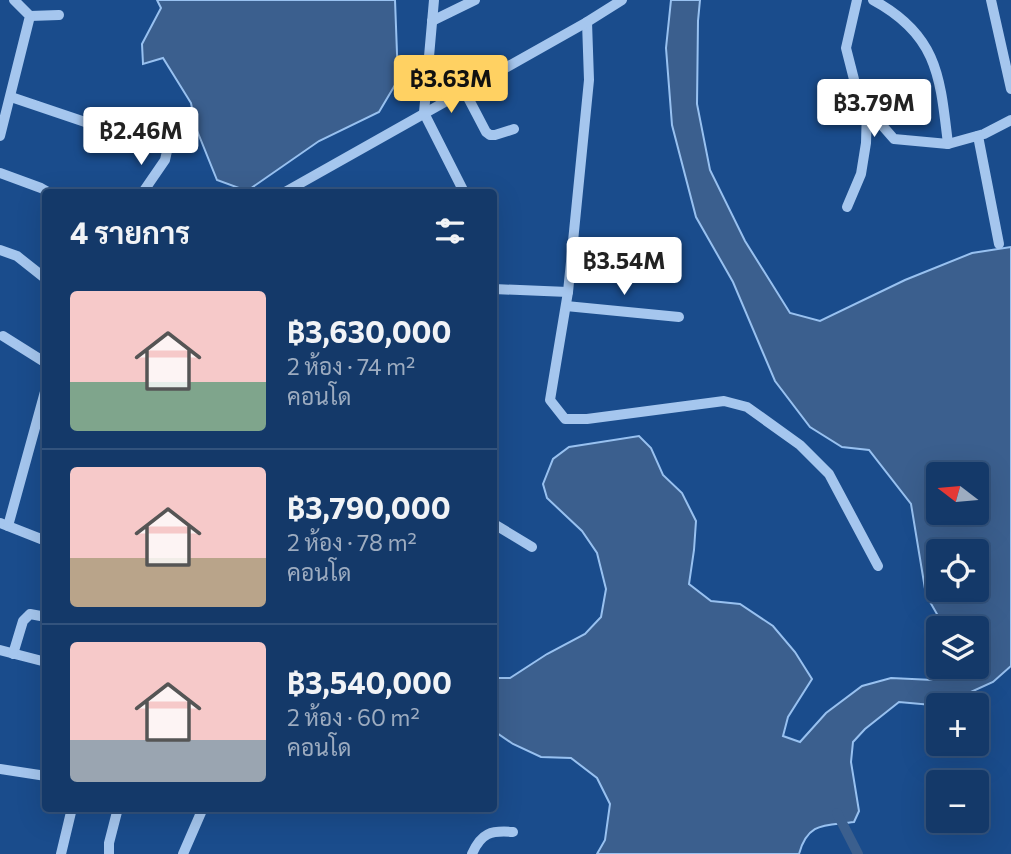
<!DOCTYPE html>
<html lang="th">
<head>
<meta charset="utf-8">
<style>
	:root { --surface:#143969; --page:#214471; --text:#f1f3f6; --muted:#9dacc0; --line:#33537d; --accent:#ffd162 }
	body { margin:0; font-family:Commissioner,Sarabun,sans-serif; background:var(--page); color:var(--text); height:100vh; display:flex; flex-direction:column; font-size:26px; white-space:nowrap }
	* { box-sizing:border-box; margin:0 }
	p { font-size:23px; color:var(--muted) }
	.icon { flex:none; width:38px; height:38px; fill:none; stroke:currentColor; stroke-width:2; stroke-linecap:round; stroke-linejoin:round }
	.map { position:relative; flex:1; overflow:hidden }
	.drawer { position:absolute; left:42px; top:189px; width:455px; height:623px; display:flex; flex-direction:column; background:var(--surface); border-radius:7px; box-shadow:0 7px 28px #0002,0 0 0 2px var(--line) }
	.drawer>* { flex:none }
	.needle { width:46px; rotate:286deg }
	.fabs { position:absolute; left:926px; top:462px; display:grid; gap:14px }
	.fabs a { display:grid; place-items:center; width:63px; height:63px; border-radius:7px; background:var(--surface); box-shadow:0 7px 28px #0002,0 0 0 2px var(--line); font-size:35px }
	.price { position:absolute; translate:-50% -60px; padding:0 16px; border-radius:7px; background:#fff; color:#222; font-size:23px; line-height:46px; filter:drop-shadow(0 2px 4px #0008) }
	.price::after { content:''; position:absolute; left:50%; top:42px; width:21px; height:16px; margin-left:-10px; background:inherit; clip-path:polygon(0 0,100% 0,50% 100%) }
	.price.current { background:var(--accent); color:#111 }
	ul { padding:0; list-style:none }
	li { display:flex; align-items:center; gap:21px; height:175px; padding:0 28px }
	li+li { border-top:2px solid var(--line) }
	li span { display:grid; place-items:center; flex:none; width:196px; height:140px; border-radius:7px; color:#555 }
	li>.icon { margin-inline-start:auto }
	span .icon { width:84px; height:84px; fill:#fffc; stroke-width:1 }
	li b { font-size:30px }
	h2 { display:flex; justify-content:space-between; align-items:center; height:84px; padding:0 28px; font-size:30px }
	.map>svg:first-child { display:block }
</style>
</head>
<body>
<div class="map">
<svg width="1011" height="854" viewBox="0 0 1011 854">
	<rect width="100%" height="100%" fill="#1a4c8c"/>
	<g fill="#3b5f8e" stroke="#98c1f0" stroke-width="2" fill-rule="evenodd">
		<path d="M157,0H395L398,80L379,112L319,141L247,191L217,180L196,128L191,103L163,58L143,64L142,44L161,8Z"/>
		<path d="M671,0H700L698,21L697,104L710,170L745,241L790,313L820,321L905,280L972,253L1011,247V666L993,682L962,696L932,705L899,702L865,729L853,742L851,762L859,811L854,822C826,826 808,821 799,854H597L605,840L610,804L597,778L571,758L541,757L513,744L494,731V678H510L547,654L585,634L601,617L606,589L597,553L582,531L547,498L543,484L553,459L569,447L639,436L651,448L663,475L682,493L696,521L694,550L689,584L711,601L740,604L773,626L795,652L812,679L788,717L783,736L800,742L826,713L862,686L891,678L933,680L943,667H976V628H945L926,595L911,504L869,450L842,447L810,427L775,381L733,282L696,217L672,125L666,48ZM938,474H976V513H938ZM938,551H976V590H938Z"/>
	</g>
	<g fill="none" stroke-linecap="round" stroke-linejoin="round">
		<path stroke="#3b5f8e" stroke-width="10" d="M837,813L858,854"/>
		<g stroke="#a5c6ee" stroke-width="10">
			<path d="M434,0L424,113L464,192"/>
			<path d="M857,0L846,48L859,99L894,139L948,144L984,134L1011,120"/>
			<path d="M873,0C938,35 940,77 948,144"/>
			<path d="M991,0L1011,89"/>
			<path d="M30,16L59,15"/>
			<path d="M432,21L475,0"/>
			<path d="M587,22L589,80L568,292L550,400L565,419H587L724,401L747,407L800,445L829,474L878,566"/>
			<path d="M464,90L486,132L490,135H495L514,129"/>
			<path d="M11,97L165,149L167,151L165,160L143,192"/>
			<path d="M0,136L30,16L14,0"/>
			<path d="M978,136L999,244"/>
			<path d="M0,173L41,188L48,192"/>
			<path d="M285,192L587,22L622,0"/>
			<path d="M847,207L861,174L866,143L867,108"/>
			<path d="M0,250L17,256L46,279"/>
			<path d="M494,289L568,292"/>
			<path d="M566,306L679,317"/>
			<path d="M3,336L46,363"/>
			<path d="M0,523L46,541"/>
			<path d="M494,524L532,547"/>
			<path d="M8,526L46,388"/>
			<path d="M0,650L46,662"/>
			<path d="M13,654L23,621L30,614L46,617"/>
			<path d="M0,769L46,776"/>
			<path d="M61,854L72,808"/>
			<path d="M109,854V843L118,808"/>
			<path d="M183,854L203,808"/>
			<path d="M472,854C481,833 491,830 513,832"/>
		</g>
	</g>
</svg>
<div class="fabs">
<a><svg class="needle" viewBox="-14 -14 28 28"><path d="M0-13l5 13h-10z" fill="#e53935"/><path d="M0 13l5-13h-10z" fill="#9dacc0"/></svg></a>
<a><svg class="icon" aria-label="locate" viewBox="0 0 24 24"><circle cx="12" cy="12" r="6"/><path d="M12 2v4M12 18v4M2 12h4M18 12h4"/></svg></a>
<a><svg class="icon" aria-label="layers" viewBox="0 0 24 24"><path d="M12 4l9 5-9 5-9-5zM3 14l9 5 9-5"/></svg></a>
<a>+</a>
<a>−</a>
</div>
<b class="price current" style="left:451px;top:115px">฿3.63M</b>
<b class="price" style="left:874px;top:139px">฿3.79M</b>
<b class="price" style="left:141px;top:167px">฿2.46M</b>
<b class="price" style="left:624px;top:297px">฿3.54M</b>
<section class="drawer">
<h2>4 รายการ<svg class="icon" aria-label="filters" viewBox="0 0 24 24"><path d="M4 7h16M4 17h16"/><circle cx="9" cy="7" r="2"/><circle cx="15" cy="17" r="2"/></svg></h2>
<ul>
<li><span style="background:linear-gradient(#f6c9c9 65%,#7fa58c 0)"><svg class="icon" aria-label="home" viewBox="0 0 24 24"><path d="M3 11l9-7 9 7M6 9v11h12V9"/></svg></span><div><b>฿3,630,000</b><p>2 ห้อง · 74 m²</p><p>คอนโด</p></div></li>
<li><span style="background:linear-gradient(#f6c9c9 65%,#b9a48a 0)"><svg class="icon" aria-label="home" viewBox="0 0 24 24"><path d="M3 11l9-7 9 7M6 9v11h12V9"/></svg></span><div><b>฿3,790,000</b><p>2 ห้อง · 78 m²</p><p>คอนโด</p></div></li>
<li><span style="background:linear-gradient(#f6c9c9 70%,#9aa5b1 0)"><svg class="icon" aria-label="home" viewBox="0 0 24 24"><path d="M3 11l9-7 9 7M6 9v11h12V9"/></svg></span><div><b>฿3,540,000</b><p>2 ห้อง · 60 m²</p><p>คอนโด</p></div></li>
</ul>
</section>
</div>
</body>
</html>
